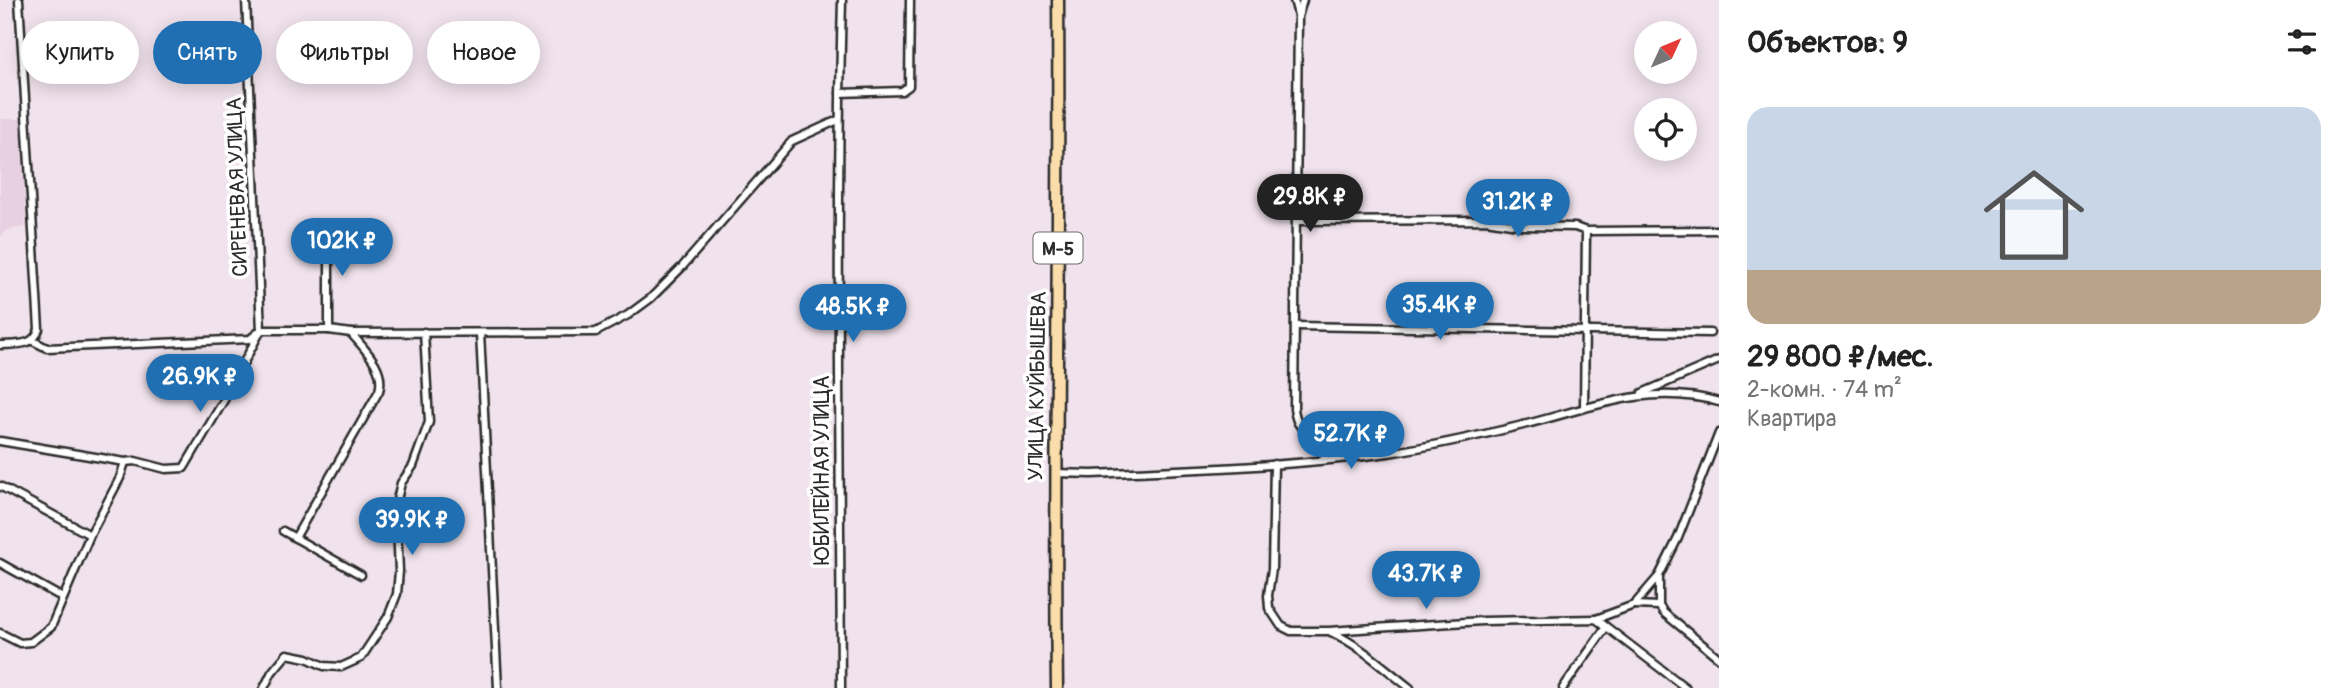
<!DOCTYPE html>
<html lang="ru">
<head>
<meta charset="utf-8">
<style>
	:root { --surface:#fff; --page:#f2f2f2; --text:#222; --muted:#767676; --accent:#1f6fb2 }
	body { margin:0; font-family:Pangolin,sans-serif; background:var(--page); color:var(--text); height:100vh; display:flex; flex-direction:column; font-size:26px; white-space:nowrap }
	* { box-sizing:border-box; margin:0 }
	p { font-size:23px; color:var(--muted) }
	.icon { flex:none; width:38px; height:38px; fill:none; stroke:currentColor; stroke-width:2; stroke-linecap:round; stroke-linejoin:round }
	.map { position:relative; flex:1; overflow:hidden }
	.drawer { display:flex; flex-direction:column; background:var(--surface); width:630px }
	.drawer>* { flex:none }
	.banner { position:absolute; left:21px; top:21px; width:665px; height:63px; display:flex; gap:14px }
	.needle { width:46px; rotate:46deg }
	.tools { position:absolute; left:1634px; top:21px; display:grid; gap:14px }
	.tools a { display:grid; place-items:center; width:63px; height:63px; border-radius:50%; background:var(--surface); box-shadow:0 4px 18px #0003; font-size:35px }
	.price { position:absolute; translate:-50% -60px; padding:0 16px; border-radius:24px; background:var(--accent); color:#fff; font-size:23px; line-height:46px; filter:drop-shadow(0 2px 4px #0008) }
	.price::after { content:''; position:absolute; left:50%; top:42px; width:21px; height:16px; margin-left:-10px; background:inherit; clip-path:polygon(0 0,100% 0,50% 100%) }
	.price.selected { background:#222; color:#fff }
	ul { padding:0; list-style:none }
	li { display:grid; align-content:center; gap:14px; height:371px; padding:0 28px }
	li span { display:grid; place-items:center; height:217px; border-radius:21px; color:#555 }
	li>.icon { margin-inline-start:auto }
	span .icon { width:126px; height:126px; fill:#fffc; stroke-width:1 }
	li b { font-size:30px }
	h2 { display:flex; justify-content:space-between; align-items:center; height:84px; padding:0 28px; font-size:30px }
	.tag { padding:0 24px; border-radius:32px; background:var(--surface); box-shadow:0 4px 18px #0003; font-size:24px; line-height:63px }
	.tag.selected { background:var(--accent); color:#fff }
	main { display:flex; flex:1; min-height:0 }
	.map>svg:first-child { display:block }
</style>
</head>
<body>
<main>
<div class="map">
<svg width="1719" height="688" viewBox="0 0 1719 688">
	<rect width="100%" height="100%" fill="#f1e3ed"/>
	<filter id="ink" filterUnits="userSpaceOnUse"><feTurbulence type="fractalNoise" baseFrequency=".0143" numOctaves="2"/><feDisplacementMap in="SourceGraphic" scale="14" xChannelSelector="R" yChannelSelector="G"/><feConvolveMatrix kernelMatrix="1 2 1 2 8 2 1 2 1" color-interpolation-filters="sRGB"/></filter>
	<g filter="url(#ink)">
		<path fill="#e7d0e1" d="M0,119H21L26,227L6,230L0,238Z"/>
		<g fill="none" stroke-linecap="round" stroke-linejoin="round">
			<g stroke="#2b2b2b" stroke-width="11">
				<g id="minor">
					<path d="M1294,0L1298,15"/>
					<path d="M1303,0L1298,17L1294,409C1297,427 1300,425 1312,436C1319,442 1322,452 1326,460"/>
					<path d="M840,93L902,91L909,86L910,0"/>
					<path d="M1297,221L1486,220L1524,226L1575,227L1586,231L1584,408"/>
					<path d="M1586,231L1719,230"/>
					<path d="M1295,326L1710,333"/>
					<path d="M329,330V227"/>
					<path d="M480,333L498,688"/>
					<path d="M33,341L47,348L250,339L261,330L246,0"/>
					<path d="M0,345C16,344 34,347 39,329L19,0"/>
					<path d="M1642,393L1719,360"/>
					<path d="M0,441L125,462L135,461L166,469L184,468L224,400L261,330H329L351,333L596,332L628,315L651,298L682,267L792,141L838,120"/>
					<path d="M1274,464L1272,569L1268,595L1269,608L1281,626L1291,631H1329L1482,621L1596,619L1686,688"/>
					<path d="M1055,473L1092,474C1191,469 1290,467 1388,453C1433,446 1478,436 1523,425C1591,408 1648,382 1719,402"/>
					<path d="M0,486L90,535"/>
					<path d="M283,531L361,575"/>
					<path d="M295,538L379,391C386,368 364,349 351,333"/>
					<path d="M0,563L63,598"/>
					<path d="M1634,605L1659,606L1664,613L1719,658"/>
					<path d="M1659,606V578"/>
					<path d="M1596,619L1634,605L1659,576L1678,538L1719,433"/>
					<path d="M1331,632C1361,646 1384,668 1410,688"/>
					<path d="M0,633L20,643L31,642L51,627L90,535L120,478L125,462"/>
					<path d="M264,688L272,672L287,654L307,658L324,666L341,667L361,658L388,617L397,594L399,571L396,504L401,483L413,466L429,422L424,332"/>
					<path d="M841,688C840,459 836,229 842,0"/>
					<path d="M1563,688L1606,627"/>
				</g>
			</g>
			<g stroke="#2b2b2b" stroke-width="15">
				<path id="highway" d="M1057,688C1054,459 1060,229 1058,0"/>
			</g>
			<use href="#minor" stroke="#fff" stroke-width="6"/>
			<use href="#highway" stroke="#faddab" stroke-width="10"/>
		</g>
	</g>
	<g text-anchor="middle" stroke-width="7" stroke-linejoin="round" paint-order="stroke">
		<rect fill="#fff" stroke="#6b6b6b" stroke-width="2" x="1033.5" y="232.5" width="49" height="31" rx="5"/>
		<g font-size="19" font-weight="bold" fill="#2b2b2b">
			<text x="1058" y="255">М-5</text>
		</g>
		<g font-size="21" fill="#2b2b2b" stroke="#fff">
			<text transform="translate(237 187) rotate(-92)" y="7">СИРЕНЕВАЯ УЛИЦА</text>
			<text transform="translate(1037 386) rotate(-89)" y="7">УЛИЦА КУЙБЫШЕВА</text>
			<text transform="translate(822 470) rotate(-90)" y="7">ЮБИЛЕЙНАЯ УЛИЦА</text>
		</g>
	</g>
</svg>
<div class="tools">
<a><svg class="needle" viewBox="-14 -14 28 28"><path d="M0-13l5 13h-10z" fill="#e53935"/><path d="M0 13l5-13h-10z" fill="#767676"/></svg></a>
<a><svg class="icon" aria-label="locate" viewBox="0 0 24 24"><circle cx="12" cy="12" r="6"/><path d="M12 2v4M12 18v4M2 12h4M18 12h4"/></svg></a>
</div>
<b class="price selected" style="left:1310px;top:234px">29.8K ₽</b>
<b class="price" style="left:1518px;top:239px">31.2K ₽</b>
<b class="price" style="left:342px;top:278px">102K ₽</b>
<b class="price" style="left:1440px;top:342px">35.4K ₽</b>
<b class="price" style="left:853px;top:344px">48.5K ₽</b>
<b class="price" style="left:200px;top:414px">26.9K ₽</b>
<b class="price" style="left:1351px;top:471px">52.7K ₽</b>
<b class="price" style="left:412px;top:557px">39.9K ₽</b>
<b class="price" style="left:1426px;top:611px">43.7K ₽</b>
<div class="banner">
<a class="tag">Купить</a>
<a class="tag selected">Снять</a>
<a class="tag">Фильтры</a>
<a class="tag">Новое</a>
</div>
</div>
<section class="drawer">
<h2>Объектов: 9<svg class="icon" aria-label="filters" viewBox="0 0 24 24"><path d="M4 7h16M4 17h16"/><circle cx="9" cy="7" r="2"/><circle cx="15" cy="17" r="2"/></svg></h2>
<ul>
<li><span style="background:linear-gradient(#c9d6e8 75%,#b9a48a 0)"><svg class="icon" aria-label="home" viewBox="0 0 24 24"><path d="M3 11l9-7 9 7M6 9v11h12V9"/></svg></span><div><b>29 800 ₽/мес.</b><p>2-комн. · 74 m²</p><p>Квартира</p></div></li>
</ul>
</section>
</main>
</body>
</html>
